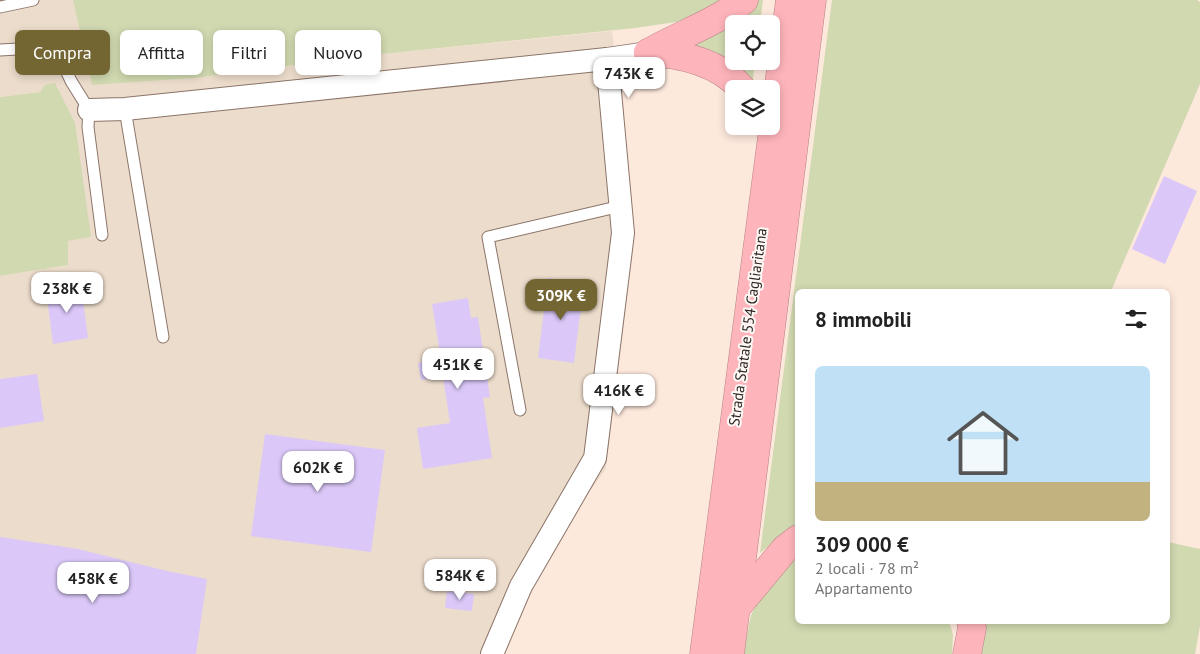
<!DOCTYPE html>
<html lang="it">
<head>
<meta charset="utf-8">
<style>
	:root { --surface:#fff; --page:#f6f6f6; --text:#222; --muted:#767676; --accent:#746633 }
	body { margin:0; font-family:"PT Sans",sans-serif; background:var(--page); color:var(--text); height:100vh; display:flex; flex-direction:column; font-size:19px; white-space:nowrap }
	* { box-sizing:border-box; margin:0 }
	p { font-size:16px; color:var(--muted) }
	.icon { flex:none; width:28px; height:28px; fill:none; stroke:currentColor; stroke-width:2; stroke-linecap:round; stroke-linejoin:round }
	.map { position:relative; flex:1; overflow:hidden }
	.drawer { position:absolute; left:795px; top:289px; width:375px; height:335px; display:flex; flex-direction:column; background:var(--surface); border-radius:8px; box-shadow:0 2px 8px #0003 }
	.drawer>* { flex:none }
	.hud { position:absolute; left:15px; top:30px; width:475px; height:45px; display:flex; gap:10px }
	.tools { position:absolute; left:725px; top:15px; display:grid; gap:10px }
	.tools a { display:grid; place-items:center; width:55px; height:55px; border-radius:8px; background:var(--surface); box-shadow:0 2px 8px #0003; font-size:25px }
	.price { position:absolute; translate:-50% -42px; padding:0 11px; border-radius:10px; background:#fff; color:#222; font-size:16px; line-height:32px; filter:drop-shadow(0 1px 2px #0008) }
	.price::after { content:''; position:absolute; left:50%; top:30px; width:15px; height:11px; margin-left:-8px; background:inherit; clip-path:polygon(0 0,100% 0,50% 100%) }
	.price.selected { background:var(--accent); color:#fff }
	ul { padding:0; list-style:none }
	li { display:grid; align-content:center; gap:10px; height:265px; padding:0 20px }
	li span { display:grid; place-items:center; height:155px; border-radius:8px; color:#555 }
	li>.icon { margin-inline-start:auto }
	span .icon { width:90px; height:90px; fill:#fffc; stroke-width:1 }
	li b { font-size:21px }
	h2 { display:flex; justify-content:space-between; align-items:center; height:60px; padding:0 20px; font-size:21px }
	.pill { padding:0 18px; border-radius:8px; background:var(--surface); box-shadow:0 2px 8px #0003; font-size:18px; line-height:45px }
	.pill.selected { background:var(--accent); color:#fff }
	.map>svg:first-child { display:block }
</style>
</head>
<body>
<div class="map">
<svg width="1200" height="654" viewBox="0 0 1200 654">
	<rect width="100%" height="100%" fill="#fde8dc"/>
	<path fill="#ecdccb" d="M0,0H73L92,85L195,78L363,56L612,31L631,195L633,248L606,469L578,507L533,580L501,654H0V276L68,265V241L91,237L40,92L0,97Z"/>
	<g fill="#d0d9b0">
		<path d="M73,0H724L683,21L635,28L363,56L195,78L92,85Z"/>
		<path d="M754,0H763L760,24H734V61H755L752,89L675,42Z"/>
		<path d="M832,0H1197L1200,2V84L1111,291H798L797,524L760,553Z"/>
		<path d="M55,83L75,123L91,237L68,241V265L0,276V97L40,92L45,85Z"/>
		<path d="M1168,542L1200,549V626L1195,654H981L984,621H1168Z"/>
		<path d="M797,555L798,621H949L953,635L952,654H743L751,615L766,585Z"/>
	</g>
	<g fill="#dbc8f9">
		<path d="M1164,176L1197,191L1165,264L1132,249Z"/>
		<path d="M548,278L584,283L574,363L538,358Z"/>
		<path d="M81,285L88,338L53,344L46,290Z"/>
		<path d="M468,298L471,318L478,317L490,397L483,398L492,458L423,469L417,428L450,423L443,377L421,380L418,363L441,360L432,304Z"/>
		<path d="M37,374L44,421L0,428V379Z"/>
		<path d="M265,434L385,450L371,552L251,536Z"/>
		<path d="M0,537L78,549L167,571L207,579L196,654H0Z"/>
		<path d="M447,591L474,594L472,611L445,608Z"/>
	</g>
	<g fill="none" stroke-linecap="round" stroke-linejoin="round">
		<g stroke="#8b7468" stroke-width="13">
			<g id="lane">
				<path d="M0,7L33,0"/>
				<path d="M0,50L35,48L57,51L71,81L89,110L88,127L102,235"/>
				<path d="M125,109L163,337"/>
				<path d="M520,410L488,237L621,206"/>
			</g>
		</g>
		<g stroke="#8b7468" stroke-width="24">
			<g id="street">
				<path d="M89,110L125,109L607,59"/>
				<path d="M492,654L521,586L595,458L623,233L607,59L648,53"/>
			</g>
		</g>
		<g stroke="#b68285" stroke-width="29">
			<g id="highway">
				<path d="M648,53C681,34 714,24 744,0"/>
				<path d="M648,53C681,53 720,63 742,89"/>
				<path d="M735,609L785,549L798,539"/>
				<path d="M704,654L790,0"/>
				<path d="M730,654L812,0"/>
				<path d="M967,654L972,628L971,621"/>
			</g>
		</g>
		<use href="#lane" stroke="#fff" stroke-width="11"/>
		<use href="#street" stroke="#fff" stroke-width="22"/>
		<use href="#highway" stroke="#feb4bb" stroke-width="28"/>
	</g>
	<g text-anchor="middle" stroke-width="4" stroke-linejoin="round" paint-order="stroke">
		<g font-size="15" fill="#2f2621" stroke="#fef9f6">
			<text transform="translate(748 327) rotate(-82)" y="5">Strada Statale 554 Cagliaritana</text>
		</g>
	</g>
</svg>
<div class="tools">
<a><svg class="icon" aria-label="locate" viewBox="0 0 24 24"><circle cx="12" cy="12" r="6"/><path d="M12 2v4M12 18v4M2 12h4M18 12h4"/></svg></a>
<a><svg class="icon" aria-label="layers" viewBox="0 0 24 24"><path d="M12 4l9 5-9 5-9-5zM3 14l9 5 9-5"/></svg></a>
</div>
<b class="price" style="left:629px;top:99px">743K €</b>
<b class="price" style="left:67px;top:314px">238K €</b>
<b class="price selected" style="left:561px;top:321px">309K €</b>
<b class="price" style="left:458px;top:390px">451K €</b>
<b class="price" style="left:619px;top:416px">416K €</b>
<b class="price" style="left:318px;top:493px">602K €</b>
<b class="price" style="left:460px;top:601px">584K €</b>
<b class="price" style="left:93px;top:604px">458K €</b>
<div class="hud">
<a class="pill selected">Compra</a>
<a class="pill">Affitta</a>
<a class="pill">Filtri</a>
<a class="pill">Nuovo</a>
</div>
<section class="drawer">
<h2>8 immobili<svg class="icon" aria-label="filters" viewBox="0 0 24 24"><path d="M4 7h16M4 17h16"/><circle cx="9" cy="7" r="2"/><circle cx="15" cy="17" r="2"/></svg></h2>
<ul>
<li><span style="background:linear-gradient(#bfe0f5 75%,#c2b280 0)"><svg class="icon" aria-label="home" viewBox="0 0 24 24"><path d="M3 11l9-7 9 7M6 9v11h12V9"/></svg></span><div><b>309 000 €</b><p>2 locali · 78 m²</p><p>Appartamento</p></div></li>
</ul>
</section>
</div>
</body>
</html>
